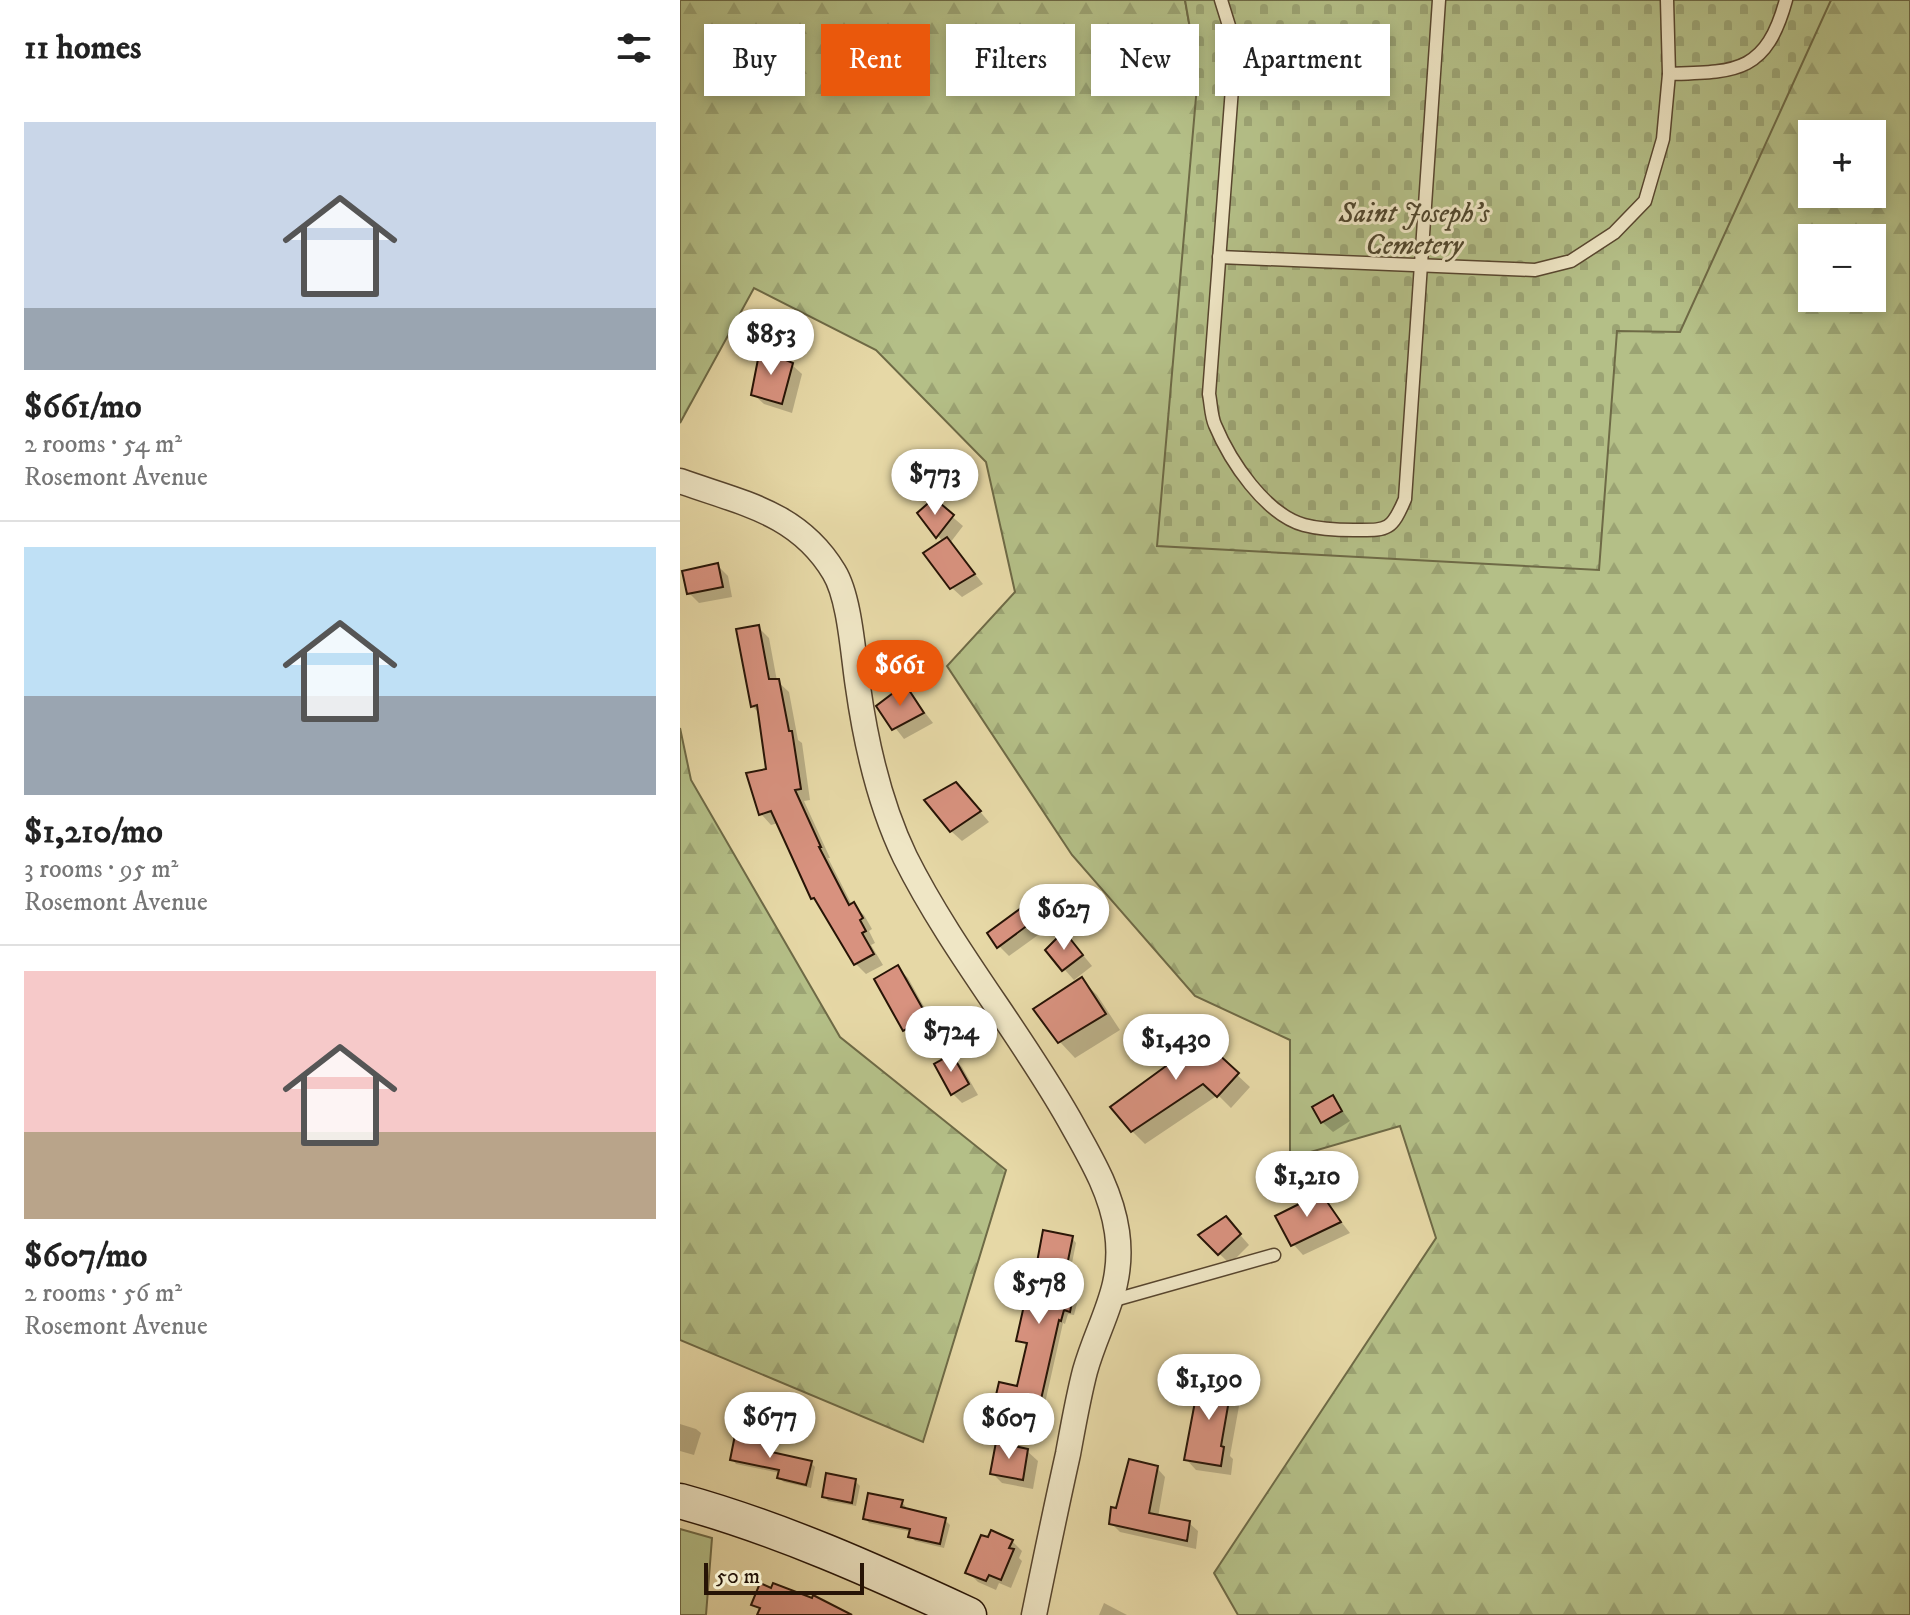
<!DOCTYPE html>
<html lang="en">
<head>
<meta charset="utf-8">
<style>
	:root { --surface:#fff; --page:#f6f6f6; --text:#222; --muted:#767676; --line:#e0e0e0; --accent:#ea580c }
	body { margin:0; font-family:"IM FELL DW Pica",serif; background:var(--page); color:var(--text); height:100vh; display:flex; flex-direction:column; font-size:30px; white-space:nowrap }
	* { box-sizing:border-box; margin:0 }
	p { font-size:26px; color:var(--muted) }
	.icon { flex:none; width:44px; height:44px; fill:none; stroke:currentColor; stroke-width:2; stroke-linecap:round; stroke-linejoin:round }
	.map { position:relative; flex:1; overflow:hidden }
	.sheet { display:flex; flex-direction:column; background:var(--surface); width:680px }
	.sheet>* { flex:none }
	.hud { position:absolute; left:24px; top:24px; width:760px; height:72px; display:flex; gap:16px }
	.tools { position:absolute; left:1118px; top:120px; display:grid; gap:16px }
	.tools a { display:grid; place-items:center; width:88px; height:88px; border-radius:0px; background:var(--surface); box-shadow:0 4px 12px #0003; font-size:40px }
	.scale { position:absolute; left:24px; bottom:20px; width:160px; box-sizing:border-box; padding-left:8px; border:4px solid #271406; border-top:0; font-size:22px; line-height:28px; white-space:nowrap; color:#271406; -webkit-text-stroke:6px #efe6c5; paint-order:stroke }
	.price { position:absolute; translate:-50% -68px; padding:0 18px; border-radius:28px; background:#fff; color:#222; font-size:26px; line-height:52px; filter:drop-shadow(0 2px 4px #0008) }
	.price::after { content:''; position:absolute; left:50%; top:48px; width:24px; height:18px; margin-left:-12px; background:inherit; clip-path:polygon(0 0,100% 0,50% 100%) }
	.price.current { background:var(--accent); color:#fff }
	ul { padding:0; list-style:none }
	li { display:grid; align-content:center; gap:16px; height:424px; padding:0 24px }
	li+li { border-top:2px solid var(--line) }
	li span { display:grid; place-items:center; height:248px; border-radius:0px; color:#555 }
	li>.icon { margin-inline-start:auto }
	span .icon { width:144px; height:144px; fill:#fffc; stroke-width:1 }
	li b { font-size:34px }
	h2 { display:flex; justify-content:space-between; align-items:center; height:96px; padding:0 24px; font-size:34px }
	.pill { padding:0 28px; border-radius:0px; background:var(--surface); box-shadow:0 4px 12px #0003; font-size:28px; line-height:72px }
	.pill.current { background:var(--accent); color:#fff }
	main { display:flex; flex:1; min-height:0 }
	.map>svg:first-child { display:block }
</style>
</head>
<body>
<main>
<section class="sheet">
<h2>11 homes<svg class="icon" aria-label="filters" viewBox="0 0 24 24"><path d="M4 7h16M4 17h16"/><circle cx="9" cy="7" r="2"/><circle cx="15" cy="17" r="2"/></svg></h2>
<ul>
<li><span style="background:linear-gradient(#c9d6e8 75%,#9aa5b1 0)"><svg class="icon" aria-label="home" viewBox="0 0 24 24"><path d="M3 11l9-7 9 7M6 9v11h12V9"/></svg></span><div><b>$661/mo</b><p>2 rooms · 54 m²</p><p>Rosemont Avenue</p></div></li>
<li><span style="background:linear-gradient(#bfe0f5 60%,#9aa5b1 0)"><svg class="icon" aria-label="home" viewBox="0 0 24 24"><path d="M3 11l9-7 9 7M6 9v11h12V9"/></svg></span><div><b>$1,210/mo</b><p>3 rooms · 95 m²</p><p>Rosemont Avenue</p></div></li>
<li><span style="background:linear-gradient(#f6c9c9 65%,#b9a48a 0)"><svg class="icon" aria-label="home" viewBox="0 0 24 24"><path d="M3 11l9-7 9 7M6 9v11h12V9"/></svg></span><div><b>$607/mo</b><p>2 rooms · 56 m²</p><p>Rosemont Avenue</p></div></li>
</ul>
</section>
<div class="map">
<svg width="1230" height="1615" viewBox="0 0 1230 1615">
	<defs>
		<pattern id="forest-firs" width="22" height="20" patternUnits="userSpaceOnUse" patternTransform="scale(2)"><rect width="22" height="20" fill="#b4bf87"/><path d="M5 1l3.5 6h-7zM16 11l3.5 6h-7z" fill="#9ba373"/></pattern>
		<pattern id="cemetery-stones" width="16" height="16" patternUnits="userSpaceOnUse" patternTransform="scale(2)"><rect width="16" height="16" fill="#b4bf87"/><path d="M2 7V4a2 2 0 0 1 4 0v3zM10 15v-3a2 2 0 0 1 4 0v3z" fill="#9ba373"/></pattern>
	</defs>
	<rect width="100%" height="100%" fill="#e6d8a6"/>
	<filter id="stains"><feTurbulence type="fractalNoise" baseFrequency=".0025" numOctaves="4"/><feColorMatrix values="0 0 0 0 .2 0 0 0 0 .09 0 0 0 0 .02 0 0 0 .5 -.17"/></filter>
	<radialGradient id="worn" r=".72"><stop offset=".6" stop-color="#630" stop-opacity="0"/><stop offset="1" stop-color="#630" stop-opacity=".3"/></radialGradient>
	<g fill="url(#forest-firs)" stroke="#6e6a46" stroke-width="2" fill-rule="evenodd">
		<path d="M0,0H505L518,74L937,331L1151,0H1230V1615H558L534,1573L756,1238L720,1126L610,1158V1040L515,996L392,855L267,666L335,592L306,462L196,350L74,288L0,423ZM1132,134H1192V194H1132ZM1132,238H1192V298H1132Z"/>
		<path d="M0,728L11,780L160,1037L326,1170L243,1442L0,1340Z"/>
	</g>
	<path fill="url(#cemetery-stones)" stroke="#6e6a46" stroke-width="2" d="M505,0H1151L1000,332L937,331L919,570L477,546L518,74Z"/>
	<path fill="#b4bf87" stroke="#6e6a46" stroke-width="2" d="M0,1529L32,1538L26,1615H0Z"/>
	<g fill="#0003">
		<path d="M111,364L122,374L112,413L84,404L73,394Z"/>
		<path d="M254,501L283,526L270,543L303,584L282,597L271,587L263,542L240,514Z"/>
		<path d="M38,566L48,576L52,597L19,603L9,593Z"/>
		<path d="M78,627L89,638L97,681L109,692L118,740L122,743L130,800L124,801L150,858H148L172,905L184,915L192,929L189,931L195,943L191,945L203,965L186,974L175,963L140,905L133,898L98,823L91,825L81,814L88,770L80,714L72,706Z"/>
		<path d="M225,687L253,723L224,739L199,707Z"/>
		<path d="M286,795L309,822L282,841L271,831Z"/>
		<path d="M348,906L358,916L365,930L329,956L319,946Z"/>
		<path d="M394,944L412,966L394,980L368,951Z"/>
		<path d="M218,968L228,978L256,1028L235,1040L225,1030L196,980Z"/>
		<path d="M402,980L417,995L440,1030L395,1058L380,1042L356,1010Z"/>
		<path d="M512,1033L570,1087L551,1108L538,1095L465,1144L452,1131L500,1058Z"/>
		<path d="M272,1057L282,1067L298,1095L282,1103L272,1093Z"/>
		<path d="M653,1098L670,1121L653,1132L642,1122Z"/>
		<path d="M640,1195L670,1233L623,1255L613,1244Z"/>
		<path d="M555,1229L569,1245L550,1264L521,1236Z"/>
		<path d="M392,1238L396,1243L386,1293L398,1300L394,1315L388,1314L385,1324L383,1323L361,1421L320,1412L316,1408L339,1389L348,1346L338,1340L354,1286Z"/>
		<path d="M551,1385L561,1395L550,1456L553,1459L551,1475L516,1470L506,1459Z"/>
		<path d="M0,1424L16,1429L21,1433L14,1455L0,1451Z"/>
		<path d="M88,1444L93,1448L92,1454L131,1463L135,1467L131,1488L104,1482L99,1478L100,1473L56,1464L52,1459Z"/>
		<path d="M347,1451L358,1461L353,1489L322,1483L312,1473Z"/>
		<path d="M477,1468L485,1477L478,1517L509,1523L518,1531L516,1549L440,1532L431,1523L437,1511Z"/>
		<path d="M175,1481L180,1486L176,1506L148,1501L144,1496Z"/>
		<path d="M222,1502L226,1507V1510L265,1520L270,1525L264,1548L235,1541L231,1536L232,1532L189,1523L185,1518Z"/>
		<path d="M332,1541L342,1551L339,1558L342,1561L331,1588L319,1583L316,1590L298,1582L288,1572Z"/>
		<path d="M424,1603L447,1615H419Z"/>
	</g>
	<g fill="#d8927f" stroke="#271406" stroke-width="2">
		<path d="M80,349L113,363L102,404L71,395Z"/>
		<path d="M254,498L274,515L256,538L237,513Z"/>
		<path d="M267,537L295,574L270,589L243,553Z"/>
		<path d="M38,563L43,587L7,594L2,571Z"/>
		<path d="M79,625L89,679H99L109,731H112L121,789L115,790L141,847H139L169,905L174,902L183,918L180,920L186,931L182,933L194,954L174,965L134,898L131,899L91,811L79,815L66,773L86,769L77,705L71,707L56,629Z"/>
		<path d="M225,684L244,713L212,730L196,706Z"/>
		<path d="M276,782L301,811L270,832L244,800Z"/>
		<path d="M348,903L356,919L317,948L307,933Z"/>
		<path d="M384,931L403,955L382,971L365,950Z"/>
		<path d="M218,965L248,1018L223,1031L194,979Z"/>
		<path d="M402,977L426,1014L378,1043L353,1009Z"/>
		<path d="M512,1030L559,1073L537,1097L523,1084L451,1132L430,1107L497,1058L491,1052Z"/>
		<path d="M272,1054L289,1084L271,1095L254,1064Z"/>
		<path d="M653,1095L662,1111L641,1123L632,1107Z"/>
		<path d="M641,1193L661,1222L611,1246L595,1216Z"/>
		<path d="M546,1216L561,1234L538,1255L518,1235Z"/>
		<path d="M363,1230L393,1236L382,1290L394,1293L390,1312L384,1310L381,1321L379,1320L357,1417L313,1408L319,1382L337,1386L347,1343L336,1341L349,1283L353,1284Z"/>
		<path d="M520,1375L552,1383L541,1446L544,1447L541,1466L504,1460Z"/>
		<path d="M55,1435L89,1442L87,1451L132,1461L126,1485L97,1478L99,1470L50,1460Z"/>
		<path d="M316,1442L348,1449L343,1480L310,1474Z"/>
		<path d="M449,1459L478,1466L469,1513L510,1521L507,1541L429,1524L431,1507L436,1508Z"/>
		<path d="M146,1473L176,1479L172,1503L142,1497Z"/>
		<path d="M188,1493L223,1500L221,1507L266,1518L260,1544L228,1537L230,1529L183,1519Z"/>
		<path d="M311,1530L333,1540L329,1548L334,1549L321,1580L309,1575L306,1581L285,1573L301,1535L308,1537Z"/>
		<path d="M80,1583L91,1588L93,1583L132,1598L133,1595L172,1615H77L80,1608L71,1605Z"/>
	</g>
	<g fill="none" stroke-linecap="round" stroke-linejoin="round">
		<g stroke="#57452e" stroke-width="15">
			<g id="lane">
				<path d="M541,0L550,29L553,75L529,394C531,404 531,416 535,425C550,461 585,514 624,525C639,529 658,530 674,530C707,530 711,532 725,499L759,0"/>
				<path d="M989,74C1057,72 1086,73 1106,0"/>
				<path d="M539,257L855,270L891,261L934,233L965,201L983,139L989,74L987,0"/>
				<path d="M431,1301L594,1255"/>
			</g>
		</g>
		<g stroke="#57452e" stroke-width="27">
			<path id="street" d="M0,481C61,503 118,512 154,572C170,598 173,655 178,687C186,744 200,805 225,857C271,949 338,1029 389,1119C409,1155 431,1190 437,1232C445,1288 419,1321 405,1371C398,1398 393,1427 388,1454C376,1508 365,1561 354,1615"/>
		</g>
		<g stroke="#271406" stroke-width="37">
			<path id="secondary" d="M0,1501C101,1529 194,1571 289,1615"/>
		</g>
		<use href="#lane" stroke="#efe6c5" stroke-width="12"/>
		<use href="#street" stroke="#efe6c5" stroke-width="24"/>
		<use href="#secondary" stroke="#efe6c5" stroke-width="34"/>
	</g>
	<g text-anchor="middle" stroke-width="6" stroke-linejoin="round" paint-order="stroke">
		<g font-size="28" font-style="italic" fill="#51472d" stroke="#efe6c5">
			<text x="734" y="222">Saint Joseph’s<tspan x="734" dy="32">Cemetery</tspan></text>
		</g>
	</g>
	<rect width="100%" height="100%" filter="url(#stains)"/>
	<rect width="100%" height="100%" fill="url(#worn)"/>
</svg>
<div class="tools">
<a>+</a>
<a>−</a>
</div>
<div class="scale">50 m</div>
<b class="price" style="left:91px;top:377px">$853</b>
<b class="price" style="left:255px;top:517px">$773</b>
<b class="price current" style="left:220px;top:708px">$661</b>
<b class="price" style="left:384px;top:952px">$627</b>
<b class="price" style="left:271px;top:1074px">$724</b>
<b class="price" style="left:496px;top:1082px">$1,430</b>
<b class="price" style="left:627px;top:1219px">$1,210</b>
<b class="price" style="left:359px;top:1326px">$578</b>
<b class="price" style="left:529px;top:1422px">$1,190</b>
<b class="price" style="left:90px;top:1460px">$677</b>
<b class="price" style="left:329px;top:1461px">$607</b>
<div class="hud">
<a class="pill">Buy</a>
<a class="pill current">Rent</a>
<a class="pill">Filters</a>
<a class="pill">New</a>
<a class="pill">Apartment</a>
</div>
</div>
</main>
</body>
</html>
